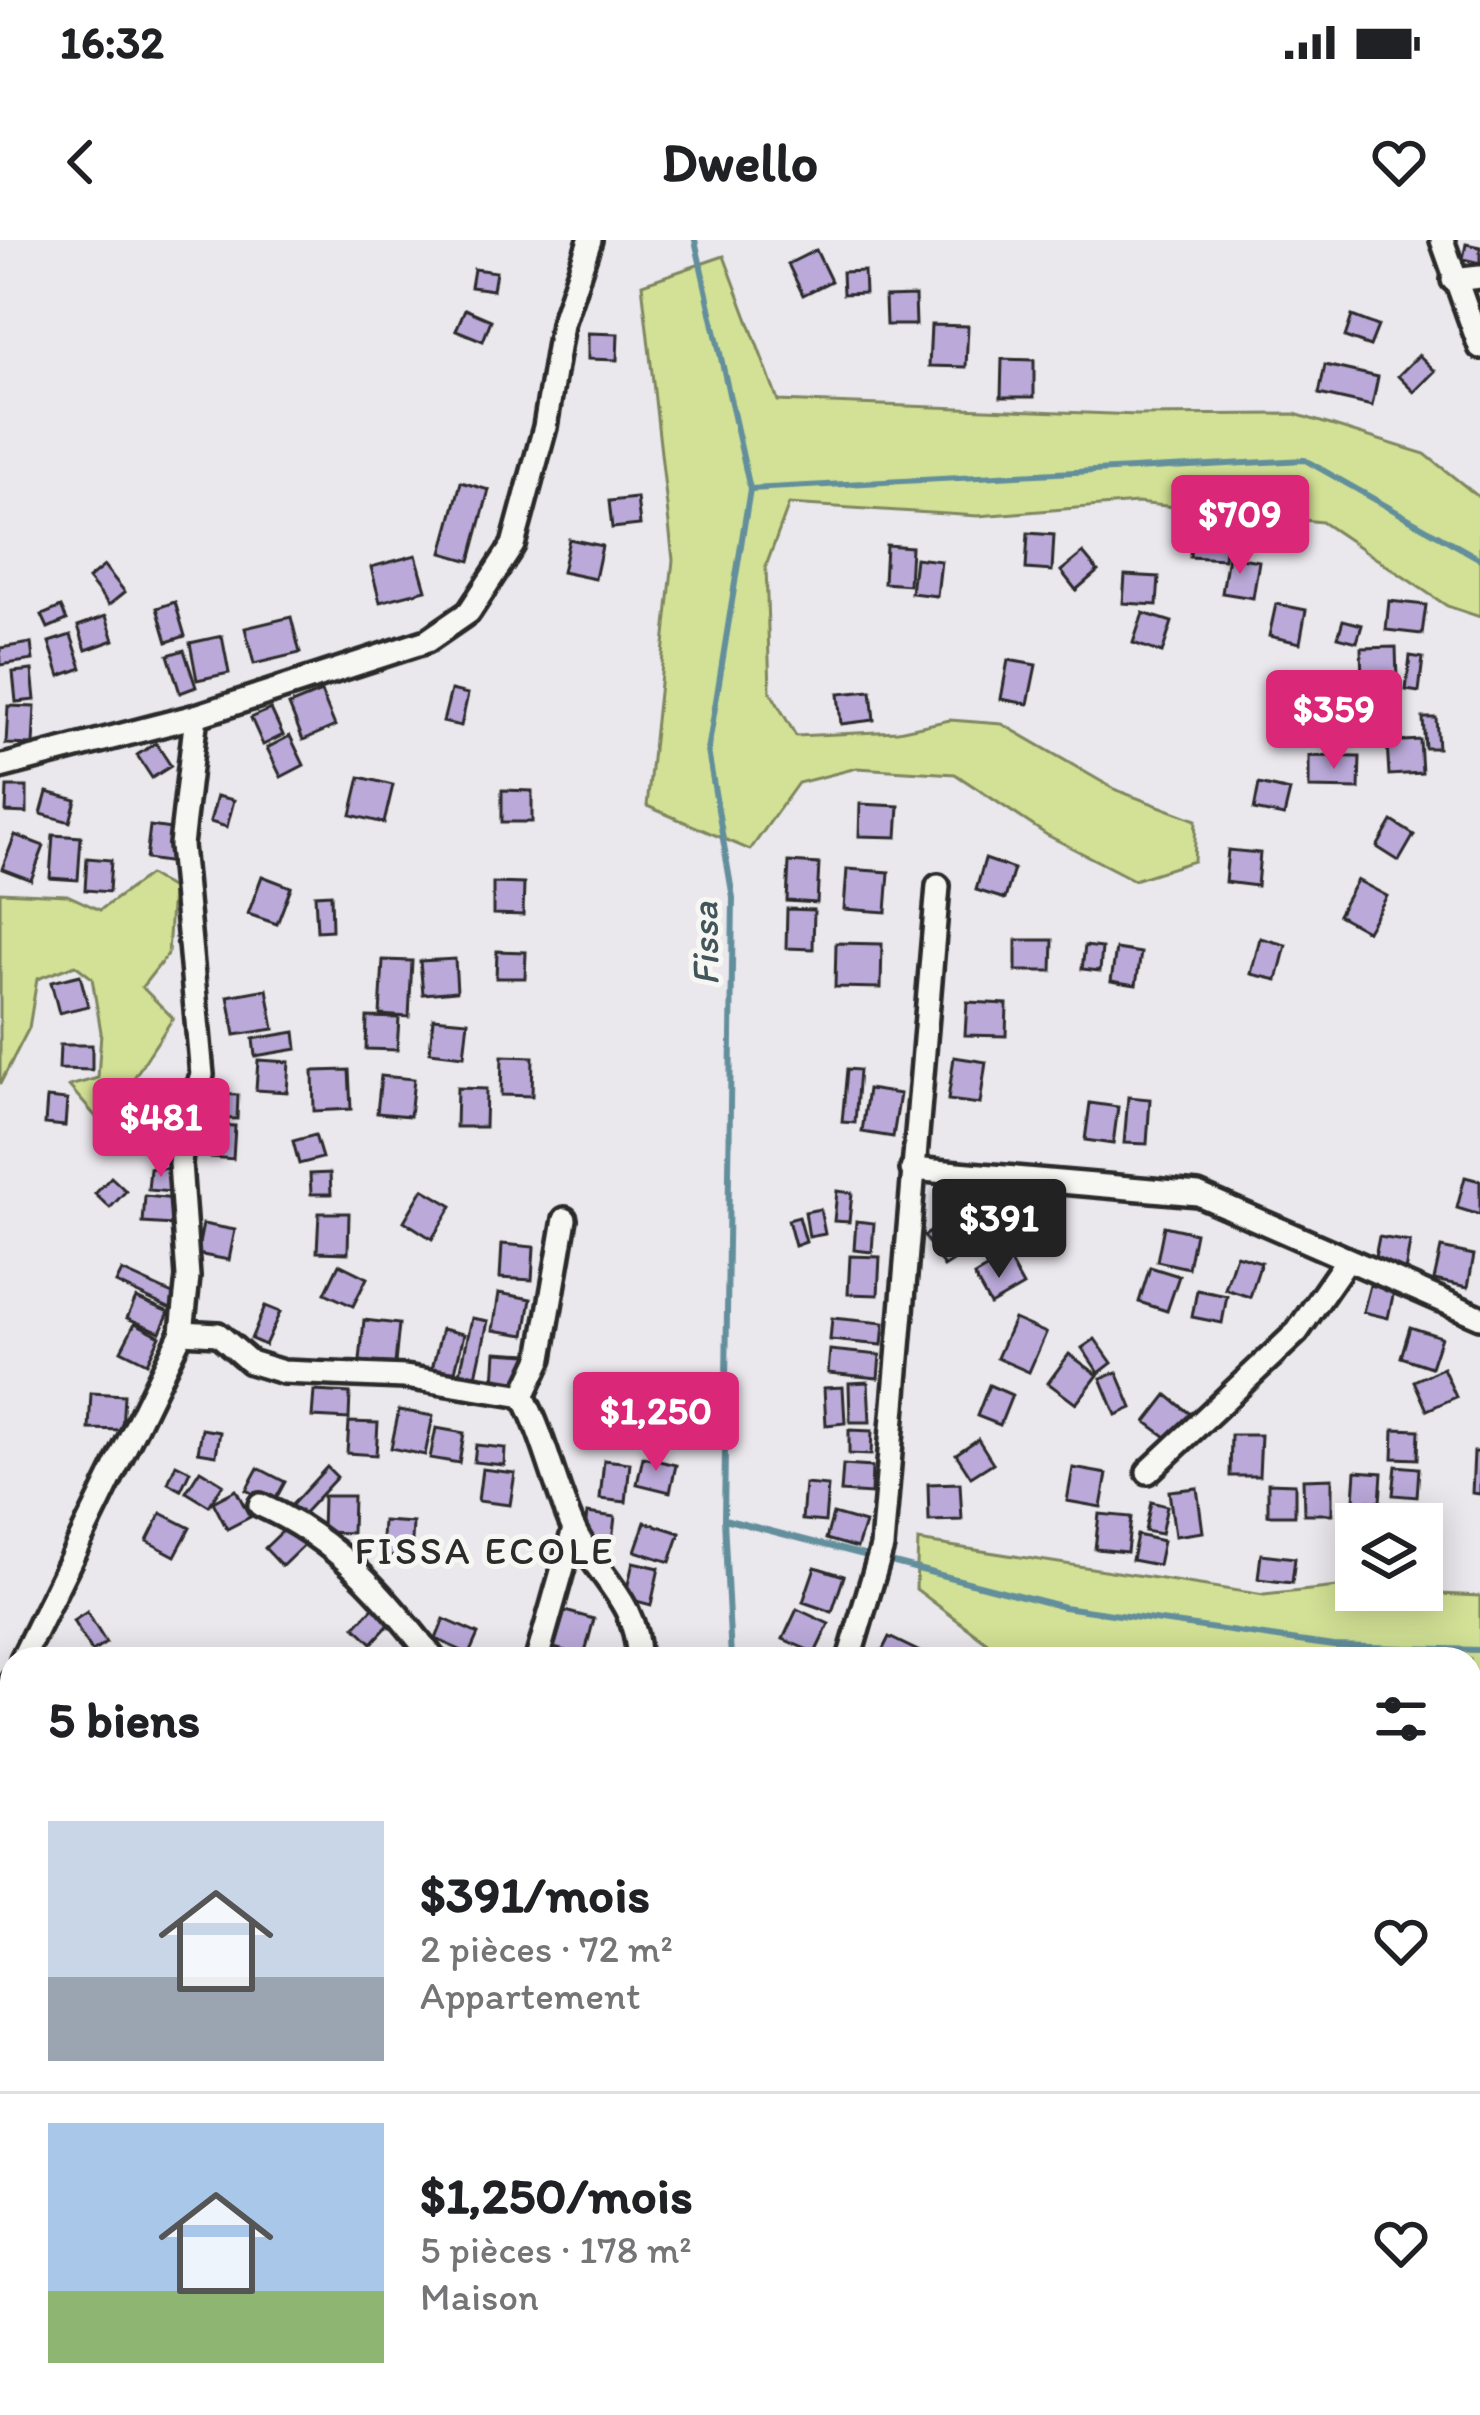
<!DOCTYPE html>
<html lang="fr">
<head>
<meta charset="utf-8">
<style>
	:root { --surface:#fff; --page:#f6f6f6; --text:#202124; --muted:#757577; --line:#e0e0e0; --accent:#db2777 }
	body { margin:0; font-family:Itim,sans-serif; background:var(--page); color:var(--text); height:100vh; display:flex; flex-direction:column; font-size:45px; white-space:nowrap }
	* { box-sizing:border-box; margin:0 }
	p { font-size:39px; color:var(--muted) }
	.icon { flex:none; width:66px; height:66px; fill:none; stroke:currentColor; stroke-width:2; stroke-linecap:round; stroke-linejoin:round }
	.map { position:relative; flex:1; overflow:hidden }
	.sheet { position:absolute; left:0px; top:1407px; width:1482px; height:768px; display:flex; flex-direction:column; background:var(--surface); border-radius:36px 36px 0 0; box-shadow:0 6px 30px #0003 }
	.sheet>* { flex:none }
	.buttons { position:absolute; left:1335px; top:1263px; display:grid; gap:24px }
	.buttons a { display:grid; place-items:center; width:108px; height:108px; border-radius:0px; background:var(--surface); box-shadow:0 6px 30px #0003; font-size:60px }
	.price { position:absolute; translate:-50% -102px; padding:0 27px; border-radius:12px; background:var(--accent); color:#fff; font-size:39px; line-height:78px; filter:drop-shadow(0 3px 6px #0008) }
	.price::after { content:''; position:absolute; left:50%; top:72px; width:36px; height:27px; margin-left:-18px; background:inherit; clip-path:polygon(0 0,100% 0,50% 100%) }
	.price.on { background:#222; color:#fff }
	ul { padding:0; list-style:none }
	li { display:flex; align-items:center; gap:36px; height:300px; padding:0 48px }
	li+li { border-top:3px solid var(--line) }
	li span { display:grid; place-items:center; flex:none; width:336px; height:240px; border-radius:0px; color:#555 }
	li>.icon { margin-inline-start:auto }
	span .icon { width:144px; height:144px; fill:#fffc; stroke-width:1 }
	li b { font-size:51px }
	h2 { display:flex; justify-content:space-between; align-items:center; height:144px; padding:0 48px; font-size:51px }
	.status { display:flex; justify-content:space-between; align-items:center; height:84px; padding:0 60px; background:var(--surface); direction:ltr }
	.status svg { height:33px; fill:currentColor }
	header { display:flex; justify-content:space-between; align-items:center; height:156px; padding:0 48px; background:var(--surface); font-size:54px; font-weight:800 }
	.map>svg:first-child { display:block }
</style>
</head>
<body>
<div class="status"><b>16:32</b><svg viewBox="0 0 49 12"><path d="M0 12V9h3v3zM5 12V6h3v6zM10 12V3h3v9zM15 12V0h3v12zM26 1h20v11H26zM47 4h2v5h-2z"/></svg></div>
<header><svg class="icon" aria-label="back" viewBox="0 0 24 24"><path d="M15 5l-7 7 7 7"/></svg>Dwello<svg class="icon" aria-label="heart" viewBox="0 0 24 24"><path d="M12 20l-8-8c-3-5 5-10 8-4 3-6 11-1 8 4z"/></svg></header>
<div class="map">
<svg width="1480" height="2175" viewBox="0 0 1480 2175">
	<rect width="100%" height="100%" fill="#eae7ed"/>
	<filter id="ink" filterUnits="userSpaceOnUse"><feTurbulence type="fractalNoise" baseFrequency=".00833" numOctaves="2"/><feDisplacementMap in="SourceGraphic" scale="24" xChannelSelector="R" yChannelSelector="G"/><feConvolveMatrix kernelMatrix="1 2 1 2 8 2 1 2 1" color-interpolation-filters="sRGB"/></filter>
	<g filter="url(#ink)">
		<g fill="#d2e195" stroke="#7e8660" stroke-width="3">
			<path d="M724,16L778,161L1137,175L1295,174L1425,214L1480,258V377L1447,366L1322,282L1137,263L978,276L789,264L766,326L770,451L796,496L898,491L950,480L1002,484L1116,550L1196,580L1194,621L1134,640L1047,595L955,534L857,528L798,543L750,610L647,566L673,320L642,44Z"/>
			<path d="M149,635L172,649L168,714L142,747L173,778L103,885L69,846L98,838L101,792L92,738L75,725L37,739L29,788L0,844V652L67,655L100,670Z"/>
			<path d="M918,1301L1264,1355L1356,1345V1350L1480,1356V1501L1470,1502V1419H1009L916,1349Z"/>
			<path d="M0,2109L12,2117V2163H277L292,2175H0Z"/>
		</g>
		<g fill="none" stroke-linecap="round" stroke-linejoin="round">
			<g stroke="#638f9c" stroke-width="6">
				<path d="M695,0L750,249L708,511L733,658L724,1279L731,1419"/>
				<path d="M750,249L1305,220L1480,319"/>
				<path d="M724,1279L1064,1367L1333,1406L1480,1410"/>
				<path d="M503,2175L505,2163"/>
			</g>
		</g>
		<g fill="#baa9d9" stroke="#2b2b2b" stroke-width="3">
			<path d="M1466,4L1480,7V23L1463,19Z"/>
			<path d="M816,10L831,41L803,55L788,24Z"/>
			<path d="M474,29L496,32L493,50L471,47Z"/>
			<path d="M864,31L865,53L843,54L842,32Z"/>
			<path d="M915,56L916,85H886L885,57Z"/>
			<path d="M465,69L491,80L483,101L456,90Z"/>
			<path d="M1352,76L1378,86L1370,106L1345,97Z"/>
			<path d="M931,85L968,86L966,127L929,126Z"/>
			<path d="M588,93L618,94L617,120L588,119Z"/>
			<path d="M1419,115L1435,131L1414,152L1398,136Z"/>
			<path d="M1002,119L1034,120V157H1001Z"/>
			<path d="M1325,125L1378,137L1372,166L1319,154Z"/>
			<path d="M461,242L489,250L470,321L442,313Z"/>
			<path d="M637,258L640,285L612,288L609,261Z"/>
			<path d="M1192,286L1227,289L1224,319L1190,317Z"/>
			<path d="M1028,293L1054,295L1052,331L1026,329Z"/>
			<path d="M569,299L602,306L595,339L562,332Z"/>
			<path d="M886,305L911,307L909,345L884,343Z"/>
			<path d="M1083,313L1098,331L1076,350L1061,331Z"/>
			<path d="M416,315L426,350L380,362L371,327Z"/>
			<path d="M1228,316L1259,321L1253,358L1222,353Z"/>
			<path d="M915,318L941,321L937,356L911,353Z"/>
			<path d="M104,326L125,352L109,365L88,339Z"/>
			<path d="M1125,335L1159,337L1157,365L1123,363Z"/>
			<path d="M1389,361L1426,365L1422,394L1386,390Z"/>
			<path d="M175,362L185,396L167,402L157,368Z"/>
			<path d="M1276,364L1306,370L1300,403L1269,396Z"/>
			<path d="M61,367L67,380L48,388L42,375Z"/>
			<path d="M1143,373L1172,382L1162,413L1133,403Z"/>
			<path d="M106,376L114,400L86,410L78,386Z"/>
			<path d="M291,377L300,413L254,424L245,388Z"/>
			<path d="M1343,380L1362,385L1357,402L1338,397Z"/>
			<path d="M71,395L82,428L60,436L49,402Z"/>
			<path d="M222,396L229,433L197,440L190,403Z"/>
			<path d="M31,403L33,420L0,425V408Z"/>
			<path d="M1396,407L1397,440L1362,441L1361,408Z"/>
			<path d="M184,410L196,447L180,453L168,415Z"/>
			<path d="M1410,416L1423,418L1419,452L1406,450Z"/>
			<path d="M1008,420L1036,425L1028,464L1001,459Z"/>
			<path d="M32,430L35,460L16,462L13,432Z"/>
			<path d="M451,450L468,454L461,486L443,482Z"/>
			<path d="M871,451L874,480L841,484L838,454Z"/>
			<path d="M321,452L335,486L303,500L289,465Z"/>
			<path d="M8,466L35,467L33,505L6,504Z"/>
			<path d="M271,469L283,495L263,505L251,478Z"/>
			<path d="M1399,473L1401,496L1386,497L1385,474Z"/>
			<path d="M1423,478H1436L1438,508H1425Z"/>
			<path d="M290,496L304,525L281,537L267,508Z"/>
			<path d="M1420,500L1422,533L1389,535L1387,502Z"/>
			<path d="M156,503L171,526L152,538L137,515Z"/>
			<path d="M1309,516L1360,517L1359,549L1309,548Z"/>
			<path d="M360,537L393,545L384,583L351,575Z"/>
			<path d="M1259,544L1290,551L1284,576L1254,570Z"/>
			<path d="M7,547H27V573L6,572Z"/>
			<path d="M502,550L532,551V582H502Z"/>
			<path d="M47,552L76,560L70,582L41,574Z"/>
			<path d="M217,556L234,560L227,587L210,582Z"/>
			<path d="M860,564L899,566L897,597L859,596Z"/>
			<path d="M1392,581L1414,595L1399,621L1377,607Z"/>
			<path d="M150,586L178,590L174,623L146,619Z"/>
			<path d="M15,595L44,606L31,640L2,629Z"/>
			<path d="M53,595L81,597L78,640L50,638Z"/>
			<path d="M1228,610L1260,613L1257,646L1225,642Z"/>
			<path d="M87,618L111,620L109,652L85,650Z"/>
			<path d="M985,619L1014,629L1005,659L976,650Z"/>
			<path d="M789,622L819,624L817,663L787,661Z"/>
			<path d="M847,629L889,632L886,672L844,669Z"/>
			<path d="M262,636L291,647L277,684L248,674Z"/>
			<path d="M1357,640L1387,656L1367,691L1338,675Z"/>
			<path d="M493,643L524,644L523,675L493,674Z"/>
			<path d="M331,654L332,690L317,691L315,655Z"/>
			<path d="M787,669L814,670L813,709L786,708Z"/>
			<path d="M1260,698L1286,705L1277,740L1251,734Z"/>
			<path d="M1016,700H1053L1052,731H1016Z"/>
			<path d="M836,703L882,704L881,748L835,747Z"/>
			<path d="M1085,706L1102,708L1100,731L1082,729Z"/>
			<path d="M1116,709L1141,713L1136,745L1111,741Z"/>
			<path d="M497,711L526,712L525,738H496Z"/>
			<path d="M455,719L457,751L423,754L420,721Z"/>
			<path d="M383,720L412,721L409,777L380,775Z"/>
			<path d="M80,735L88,766L59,773L51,742Z"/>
			<path d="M267,749L274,789L235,795L228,756Z"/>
			<path d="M967,762L1007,764L1006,796L965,795Z"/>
			<path d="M367,777L399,778L397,810L366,809Z"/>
			<path d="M433,778L468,781L464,816L430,812Z"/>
			<path d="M295,792L297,809L255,816L253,799Z"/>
			<path d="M60,805H92V830L59,829Z"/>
			<path d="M502,816L533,817L532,856L501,855Z"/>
			<path d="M954,817L986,822L980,864L948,860Z"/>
			<path d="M258,820L289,822L287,852L256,850Z"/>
			<path d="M847,829L859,830L855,883L842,882Z"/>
			<path d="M349,830L351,869L314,871L313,831Z"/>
			<path d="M381,836L414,839L410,876L377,873Z"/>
			<path d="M148,842L165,852L151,877L134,868Z"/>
			<path d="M457,848L486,849L485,887H456Z"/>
			<path d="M868,849L900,854L893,897L862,892Z"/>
			<path d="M200,854L238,855L237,879L200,878Z"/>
			<path d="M1128,857L1150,859L1147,904L1124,903Z"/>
			<path d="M47,858L67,860L65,886L45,884Z"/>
			<path d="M1090,863L1118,867L1113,904L1085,900Z"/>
			<path d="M211,885L235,886L233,919L209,917Z"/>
			<path d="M315,895L322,918L299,924L293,901Z"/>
			<path d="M150,928L173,929L171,952L148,950Z"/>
			<path d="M330,933L331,954H311L310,934Z"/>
			<path d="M111,937L126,951L110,968L95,954Z"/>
			<path d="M1465,937L1480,941V975L1457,968Z"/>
			<path d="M423,949L452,966L432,999L404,981Z"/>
			<path d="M837,951L852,953L849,982L834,981Z"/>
			<path d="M145,956L176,959L173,985L143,983Z"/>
			<path d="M820,969L825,994L809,997L805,972Z"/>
			<path d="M966,969L986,1000L944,1027L924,996Z"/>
			<path d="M319,973H349L348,1013L317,1012Z"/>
			<path d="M799,977L806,1002L795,1006L788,980Z"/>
			<path d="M856,981L874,983L872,1012L854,1010Z"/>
			<path d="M203,984L235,990L229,1020L197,1014Z"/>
			<path d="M1164,986L1195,993L1188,1028L1157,1021Z"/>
			<path d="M1379,997L1410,1002L1405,1032L1373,1027Z"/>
			<path d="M502,1004L534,1007L532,1040L500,1038Z"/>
			<path d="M1441,1008L1474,1015L1468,1047L1434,1040Z"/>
			<path d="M1236,1015L1261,1022L1250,1057L1225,1049Z"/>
			<path d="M850,1016L880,1017L878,1055L848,1054Z"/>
			<path d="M1007,1017L1023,1046L990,1065L974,1036Z"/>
			<path d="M339,1024L367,1038L353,1066L325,1053Z"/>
			<path d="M1150,1027L1179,1036L1167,1071L1139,1062Z"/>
			<path d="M122,1031L179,1057L173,1070L116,1043Z"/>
			<path d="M1370,1045L1394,1051L1388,1078L1363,1072Z"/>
			<path d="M1197,1050L1227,1056L1222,1083L1192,1077Z"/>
			<path d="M499,1053L531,1059L525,1095L493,1090Z"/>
			<path d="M136,1058L169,1072L160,1092L127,1078Z"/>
			<path d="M265,1066L280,1072L265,1105L251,1099Z"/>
			<path d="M472,1078L488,1081L475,1141L459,1138Z"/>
			<path d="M832,1078L884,1083L882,1105L830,1100Z"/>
			<path d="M1014,1079L1046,1093L1029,1132L997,1118Z"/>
			<path d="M364,1080L399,1084L395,1124L360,1121Z"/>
			<path d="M135,1083L160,1096L147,1123L121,1110Z"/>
			<path d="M1410,1087L1441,1097L1431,1127L1401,1117Z"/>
			<path d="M442,1089L464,1094L454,1135L432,1129Z"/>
			<path d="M1095,1099L1112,1123L1099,1133L1082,1108Z"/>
			<path d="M830,1110L880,1115L878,1138L828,1133Z"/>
			<path d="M496,1112L528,1114L526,1144L494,1143Z"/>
			<path d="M1069,1114L1098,1135L1076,1164L1048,1143Z"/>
			<path d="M1443,1128L1456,1157L1427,1170L1414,1141Z"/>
			<path d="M1117,1132L1132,1168L1116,1175L1101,1138Z"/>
			<path d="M868,1142L870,1182H850L849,1143Z"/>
			<path d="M989,1145L1012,1155L1000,1185L977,1176Z"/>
			<path d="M843,1147L845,1183L826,1185L824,1148Z"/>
			<path d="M314,1151L350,1153L349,1179L312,1177Z"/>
			<path d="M91,1153L124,1155L122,1190L89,1189Z"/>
			<path d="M1167,1155L1194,1177L1174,1203L1146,1182Z"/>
			<path d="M399,1170L433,1176L425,1215L391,1208Z"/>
			<path d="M349,1182L378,1183L376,1215L347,1213Z"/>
			<path d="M436,1188L464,1193L459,1223L430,1218Z"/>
			<path d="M202,1189L220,1192L216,1215L198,1212Z"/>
			<path d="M1394,1189L1419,1190L1418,1219L1393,1218Z"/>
			<path d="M849,1190L872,1191L871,1215L849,1214Z"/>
			<path d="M1231,1195H1261L1259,1236H1230Z"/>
			<path d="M978,1199L993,1223L971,1237L956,1214Z"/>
			<path d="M476,1205L505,1208L504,1225L474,1222Z"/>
			<path d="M1474,1212H1480V1254L1472,1253Z"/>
			<path d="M643,1217L676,1225L670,1252L637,1244Z"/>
			<path d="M604,1220L630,1223L626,1262L600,1259Z"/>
			<path d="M176,1224L190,1231L181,1250L168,1243Z"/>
			<path d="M843,1225L872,1227L871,1254L841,1252Z"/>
			<path d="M1396,1226L1419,1228L1417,1257L1393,1255Z"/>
			<path d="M327,1227L337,1237L300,1277L290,1267Z"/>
			<path d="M258,1228L285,1242L273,1264L246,1250Z"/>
			<path d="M1073,1228L1107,1234L1101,1267L1067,1261Z"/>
			<path d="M482,1229L515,1233L510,1265L478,1261Z"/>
			<path d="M200,1230L223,1244L209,1266L186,1252Z"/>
			<path d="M1356,1231L1382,1233L1380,1262L1354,1260Z"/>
			<path d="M1332,1238V1274H1304L1303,1239Z"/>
			<path d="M960,1243L962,1280L929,1281L928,1244Z"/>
			<path d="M1268,1243L1295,1244V1275H1268Z"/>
			<path d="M805,1244L828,1246L825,1282L802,1280Z"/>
			<path d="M1197,1248L1203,1292L1175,1296L1169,1251Z"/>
			<path d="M236,1250L250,1277L227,1289L213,1262Z"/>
			<path d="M323,1256H353L352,1293L322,1292Z"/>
			<path d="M1151,1262L1167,1266L1161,1294L1145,1291Z"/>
			<path d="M161,1273L190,1288L175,1316L147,1301Z"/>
			<path d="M587,1273L615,1277L612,1301L584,1297Z"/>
			<path d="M833,1274L865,1283L857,1308L826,1299Z"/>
			<path d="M1099,1274L1131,1277L1127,1312L1095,1309Z"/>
			<path d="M383,1281L413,1283L411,1318L381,1316Z"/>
			<path d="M645,1282L680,1293L670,1322L635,1311Z"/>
			<path d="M290,1284L307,1302L282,1326L265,1308Z"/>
			<path d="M1137,1295L1163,1301L1158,1325L1132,1320Z"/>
			<path d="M1261,1314L1295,1318L1292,1343L1258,1339Z"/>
			<path d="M633,1322L659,1328L651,1365L625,1358Z"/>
			<path d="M815,1327L844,1336L832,1372L803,1362Z"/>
			<path d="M378,1362L395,1378L372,1403L355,1387Z"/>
			<path d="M797,1369L829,1384L815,1413L783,1399Z"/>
			<path d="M565,1371L594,1379L584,1416L554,1408Z"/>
			<path d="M87,1372L106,1403L92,1412L73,1381Z"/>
			<path d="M444,1379L478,1394L469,1414L436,1399Z"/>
			<path d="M889,1397L922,1413L919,1419H878Z"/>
			<path d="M646,1409L677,1412L676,1419H646Z"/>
			<path d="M1479,1514L1480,1545L1470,1549V1518Z"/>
			<path d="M0,1813H12V1850L0,1849Z"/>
			<path d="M1470,1951L1480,1952L1478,1983L1470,1982Z"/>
			<path d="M1480,2036V2060L1470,2064V2040Z"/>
			<path d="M596,2163H630L629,2175H595Z"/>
			<path d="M710,2163H747L744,2175L708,2172Z"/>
			<rect x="760" y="2163" width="37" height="12"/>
			<rect x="805" y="2163" width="42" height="12"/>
		</g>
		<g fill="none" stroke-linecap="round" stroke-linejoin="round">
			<g stroke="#2b2b2b" stroke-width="30">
				<g id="minor">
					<path d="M1442,0L1480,107"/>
					<path d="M1453,40L1480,37"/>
					<path d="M0,527L196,476L427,401L469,372L513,305L545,187L562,84L590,0"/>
					<path d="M912,929L1198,954L1480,1077"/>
					<path d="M182,1092L218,1094L250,1122L283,1132L405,1137L523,1156C545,1198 554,1244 573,1287C595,1335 639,1362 638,1419"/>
					<path d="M523,1156L541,1118L565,979"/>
					<path d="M1148,1232L1297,1092L1347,1020"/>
					<path d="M260,1265C337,1299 383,1355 434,1419"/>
					<path d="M22,1419L182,1092L188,1037L180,923L185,882L202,835L181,605L196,476"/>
					<path d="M537,1419L574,1289"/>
					<path d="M849,1419L882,1307L938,646"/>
					<path d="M0,1465L12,1440"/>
					<path d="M0,1658L12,1700"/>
					<path d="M1470,1664L1480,1665"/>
					<path d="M1470,1873H1480"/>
					<path d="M0,1960L12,1935"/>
					<path d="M0,1995L12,1996"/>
					<path d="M1470,2097L1480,2092"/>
					<path d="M1223,2163L1270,2175"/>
					<path d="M370,2175L376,2163"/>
					<path d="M653,2175L655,2163"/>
					<path d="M961,2175L962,2163"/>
					<path d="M1349,2175L1356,2163"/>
				</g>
			</g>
			<use href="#minor" stroke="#f6f6f2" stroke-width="21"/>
		</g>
	</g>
	<g text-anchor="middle" stroke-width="10" stroke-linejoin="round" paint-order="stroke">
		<g font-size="39" font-style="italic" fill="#42555a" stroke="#f6f6f2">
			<text transform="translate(704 704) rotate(-91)" y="14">Fissa</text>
		</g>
		<g font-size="39" letter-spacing="3" fill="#2b2b2b" stroke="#f6f6f2">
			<text x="485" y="1324">FISSA ECOLE</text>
		</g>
	</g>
</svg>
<div class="buttons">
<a><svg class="icon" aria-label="layers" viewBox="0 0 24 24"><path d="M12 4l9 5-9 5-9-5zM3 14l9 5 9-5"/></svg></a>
</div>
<b class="price" style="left:1240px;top:337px">$709</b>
<b class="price" style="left:1334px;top:532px">$359</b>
<b class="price" style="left:161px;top:940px">$481</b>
<b class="price on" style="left:999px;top:1041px">$391</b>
<b class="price" style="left:656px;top:1234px">$1,250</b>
<section class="sheet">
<h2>5 biens<svg class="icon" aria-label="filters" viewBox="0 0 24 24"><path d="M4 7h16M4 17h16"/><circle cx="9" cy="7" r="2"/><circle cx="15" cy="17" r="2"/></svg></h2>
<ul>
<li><span style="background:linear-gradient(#c9d6e8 65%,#9aa5b1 0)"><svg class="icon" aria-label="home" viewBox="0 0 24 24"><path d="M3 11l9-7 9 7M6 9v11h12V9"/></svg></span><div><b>$391/mois</b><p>2 pièces · 72 m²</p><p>Appartement</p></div><svg class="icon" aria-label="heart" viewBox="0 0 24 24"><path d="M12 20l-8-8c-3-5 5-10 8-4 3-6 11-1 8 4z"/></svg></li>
<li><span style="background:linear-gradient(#a9c7e8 70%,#8fb573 0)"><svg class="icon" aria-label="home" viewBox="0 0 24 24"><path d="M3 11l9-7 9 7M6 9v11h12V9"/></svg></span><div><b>$1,250/mois</b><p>5 pièces · 178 m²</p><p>Maison</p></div><svg class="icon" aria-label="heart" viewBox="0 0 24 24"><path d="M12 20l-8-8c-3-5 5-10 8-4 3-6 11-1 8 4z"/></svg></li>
</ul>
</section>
</div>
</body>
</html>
